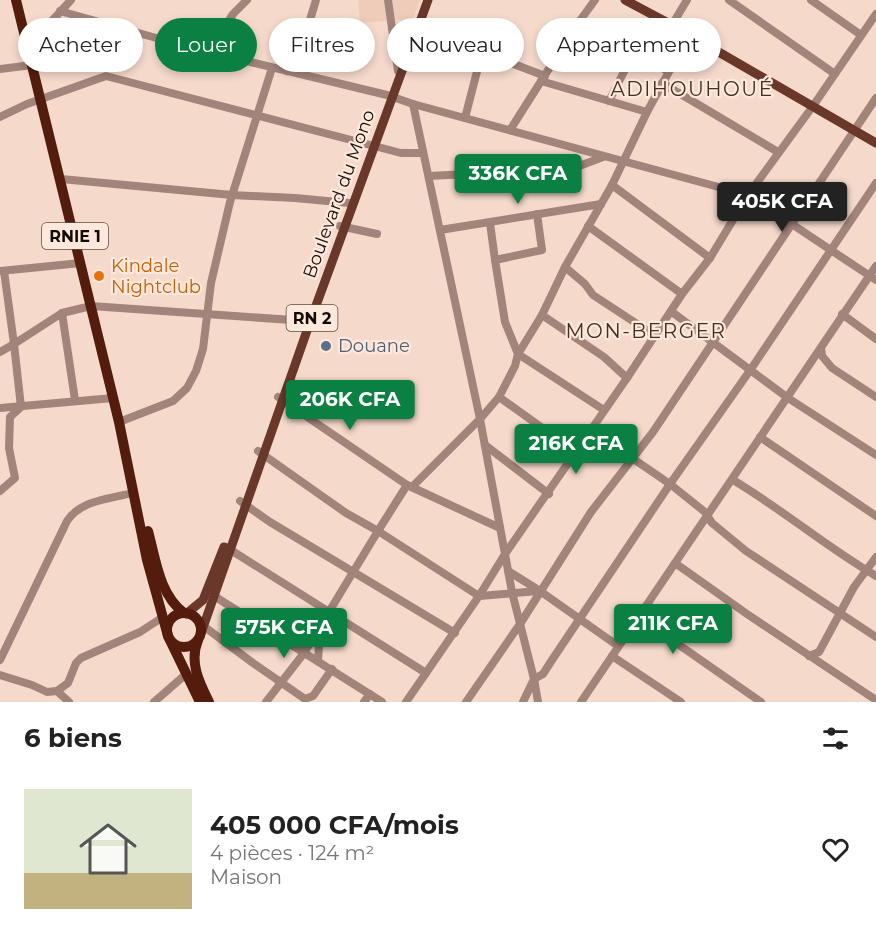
<!DOCTYPE html>
<html lang="fr">
<head>
<meta charset="utf-8">
<style>
	:root { --surface:#fff; --page:#f6f6f6; --text:#222; --muted:#767676; --accent:#0b8043 }
	body { margin:0; font-family:Montserrat,sans-serif; background:var(--page); color:var(--text); height:100vh; display:flex; flex-direction:column; font-size:22px; white-space:nowrap }
	* { box-sizing:border-box; margin:0 }
	p { font-size:20px; color:var(--muted) }
	.icon { flex:none; width:33px; height:33px; fill:none; stroke:currentColor; stroke-width:2; stroke-linecap:round; stroke-linejoin:round }
	.map { position:relative; height:702px; overflow:hidden }
	.sheet { display:flex; flex-direction:column; background:var(--surface); flex:1 }
	.sheet>* { flex:none }
	.hud { position:absolute; left:18px; top:18px; width:840px; height:54px; display:flex; gap:12px }
	.price { position:absolute; translate:-50% -51px; padding:0 14px; border-radius:6px; background:var(--accent); color:#fff; font-size:20px; line-height:39px; filter:drop-shadow(0 2px 3px #0008) }
	.price::after { content:''; position:absolute; left:50%; top:36px; width:18px; height:14px; margin-left:-9px; background:inherit; clip-path:polygon(0 0,100% 0,50% 100%) }
	.price.on { background:#222; color:#fff }
	ul { padding:0; list-style:none }
	li { display:flex; align-items:center; gap:18px; height:150px; padding:0 24px }
	li span { display:grid; place-items:center; flex:none; width:168px; height:120px; border-radius:0px; color:#555 }
	li>.icon { margin-inline-start:auto }
	span .icon { width:72px; height:72px; fill:#fffc; stroke-width:1 }
	li b { font-size:26px }
	h2 { display:flex; justify-content:space-between; align-items:center; height:72px; padding:0 24px; font-size:26px }
	.pill { padding:0 21px; border-radius:27px; background:var(--surface); box-shadow:0 3px 9px #0003; font-size:21px; line-height:54px }
	.pill.on { background:var(--accent); color:#fff }
	.map>svg:first-child { display:block }
</style>
</head>
<body>
<div class="map">
<svg width="876" height="702" viewBox="0 0 876 702">
	<rect width="100%" height="100%" fill="#f5dacb"/>
	<path fill="#eeccb9" d="M358,0H420L413,19L360,23Z"/>
	<g fill="none" stroke-linecap="round" stroke-linejoin="round">
		<g stroke="#a2847b" stroke-width="8">
			<path d="M388,0L398,71"/>
			<path d="M729,0L835,74"/>
			<path d="M811,0L861,35"/>
			<path d="M60,11L192,48L387,95L413,104L748,195L876,280"/>
			<path d="M309,23L336,24"/>
			<path d="M672,25L687,0"/>
			<path d="M576,26L668,71"/>
			<path d="M417,31L482,52L545,76"/>
			<path d="M28,47L71,0"/>
			<path d="M210,53L214,44L233,14L247,0"/>
			<path d="M0,69L32,65"/>
			<path d="M287,71L309,23L316,0"/>
			<path d="M541,81L647,112"/>
			<path d="M662,83L778,152"/>
			<path d="M609,101L633,54"/>
			<path d="M413,104L480,419L512,592L534,679L538,702"/>
			<path d="M0,117L27,104L106,76L401,153H422"/>
			<path d="M465,118L482,52"/>
			<path d="M510,130L576,26L595,0"/>
			<path d="M429,176L562,169L582,165L603,157"/>
			<path d="M61,179L232,195L295,198L349,203"/>
			<path d="M612,185L710,258"/>
			<path d="M490,223L495,260L542,250L537,214"/>
			<path d="M340,226L377,234"/>
			<path d="M588,226L682,294"/>
			<path d="M440,230L601,204"/>
			<path d="M495,260L505,322L518,354L604,410"/>
			<path d="M565,267L585,284L593,295L654,335"/>
			<path d="M0,271L81,263"/>
			<path d="M4,271L14,344L62,313L91,306L306,321"/>
			<path d="M672,312L788,398L876,455"/>
			<path d="M62,313L75,400"/>
			<path d="M842,314L876,339"/>
			<path d="M542,315L604,357L627,378"/>
			<path d="M821,348L822,356L832,368L876,397"/>
			<path d="M0,352L14,344L21,407L10,417L9,448L15,478L0,491"/>
			<path d="M278,397L407,485L500,528"/>
			<path d="M499,397L576,452"/>
			<path d="M0,408L113,398"/>
			<path d="M119,422L173,401L187,388L196,371L203,349L211,283L230,202L272,68"/>
			<path d="M591,430L670,484L705,512L712,523L746,551L876,637"/>
			<path d="M760,437L876,516"/>
			<path d="M485,445L549,494"/>
			<path d="M258,451L346,513L378,531L407,485"/>
			<path d="M733,480C782,509 826,547 876,576"/>
			<path d="M412,487L480,419L499,397L515,366L518,354L542,315L565,267L612,185L647,112L689,35"/>
			<path d="M240,501L270,522L455,633"/>
			<path d="M226,547L426,673"/>
			<path d="M675,563L747,614L876,700"/>
			<path d="M508,571L540,591L618,646"/>
			<path d="M214,596L382,702"/>
			<path d="M479,596L505,554L627,378L682,294L710,258L748,195L813,106L876,14"/>
			<path d="M479,596L539,591"/>
			<path d="M639,617L761,702"/>
			<path d="M202,625L253,663L305,699L313,696L332,669"/>
			<path d="M612,656L681,702"/>
			<path d="M809,656L819,652L854,587L876,557"/>
			<path d="M0,660L67,521C81,500 109,499 132,493"/>
			<path d="M318,661L320,629"/>
			<path d="M0,675L32,685L47,692L57,691L68,683L76,663L81,658L140,632L163,617"/>
			<path d="M57,691L69,702"/>
			<path d="M154,702L185,675"/>
			<path d="M266,702L304,653L378,531L479,596L406,702"/>
			<path d="M364,702L370,694"/>
			<path d="M466,702L520,624L591,512L653,432L876,98"/>
			<path d="M523,702L534,679L543,674L552,660L670,484L751,369L876,183"/>
			<path d="M581,702L876,266"/>
		</g>
		<g stroke="#6a382b" stroke-width="9">
			<path d="M625,0L672,25L876,143"/>
			<path d="M186,614L203,600L224,547"/>
			<path d="M200,636L310,322L428,0"/>
		</g>
		<g stroke="#541c0c" stroke-width="10">
			<path d="M16,0L119,422L147,560L168,636L200,702"/>
			<path d="M148,531C156,560 159,594 184,613"/>
			<circle cx="184" cy="630" r="17"/>
			<path d="M198,640C189,662 199,682 209,702"/>
		</g>
	</g>
	<circle fill="#e8710a" stroke="#fee8dc" stroke-width="2" cx="99" cy="276" r="6"/>
	<circle fill="#5c6f8a" stroke="#fee8dc" stroke-width="2" cx="326" cy="346" r="6"/>
	<g text-anchor="middle" stroke-width="4.5" stroke-linejoin="round" paint-order="stroke">
		<g fill="#fee8dc" stroke="#5a4d46" stroke-width="1.5">
			<rect x="42" y="223" width="66" height="26" rx="4.5"/>
			<rect x="286.5" y="305" width="51" height="26" rx="4.5"/>
		</g>
		<g font-size="16" font-weight="bold" fill="#130b06">
			<text x="75" y="242">RNIE 1</text>
			<text x="312" y="324">RN 2</text>
		</g>
		<g font-size="18" fill="#130b06" stroke="#fee8dc">
			<text transform="translate(339 194) rotate(-70)" y="6">Boulevard du Mono</text>
		</g>
		<g font-size="18" fill="#c56008" stroke="#fee8dc" text-anchor="start">
			<text x="111" y="272">Kindale<tspan x="111" dy="21">Nightclub</tspan></text>
		</g>
		<g font-size="18" fill="#4e5e75" stroke="#fee8dc" text-anchor="start">
			<text x="338" y="352">Douane</text>
		</g>
		<g font-size="20" letter-spacing="1.5" fill="#442f23" stroke="#fee8dc">
			<text x="692" y="96">ADIHOUHOUÉ</text>
			<text x="646" y="338">MON-BERGER</text>
		</g>
	</g>
</svg>
<b class="price" style="left:518px;top:205px">336K CFA</b>
<b class="price on" style="left:782px;top:233px">405K CFA</b>
<b class="price" style="left:350px;top:431px">206K CFA</b>
<b class="price" style="left:576px;top:475px">216K CFA</b>
<b class="price" style="left:673px;top:655px">211K CFA</b>
<b class="price" style="left:284px;top:659px">575K CFA</b>
<div class="hud">
<a class="pill">Acheter</a>
<a class="pill on">Louer</a>
<a class="pill">Filtres</a>
<a class="pill">Nouveau</a>
<a class="pill">Appartement</a>
</div>
</div>
<section class="sheet">
<h2>6 biens<svg class="icon" aria-label="filters" viewBox="0 0 24 24"><path d="M4 7h16M4 17h16"/><circle cx="9" cy="7" r="2"/><circle cx="15" cy="17" r="2"/></svg></h2>
<ul>
<li><span style="background:linear-gradient(#dfe7d0 70%,#c2b280 0)"><svg class="icon" aria-label="home" viewBox="0 0 24 24"><path d="M3 11l9-7 9 7M6 9v11h12V9"/></svg></span><div><b>405 000 CFA/mois</b><p>4 pièces · 124 m²</p><p>Maison</p></div><svg class="icon" aria-label="heart" viewBox="0 0 24 24"><path d="M12 20l-8-8c-3-5 5-10 8-4 3-6 11-1 8 4z"/></svg></li>
</ul>
</section>
</body>
</html>
